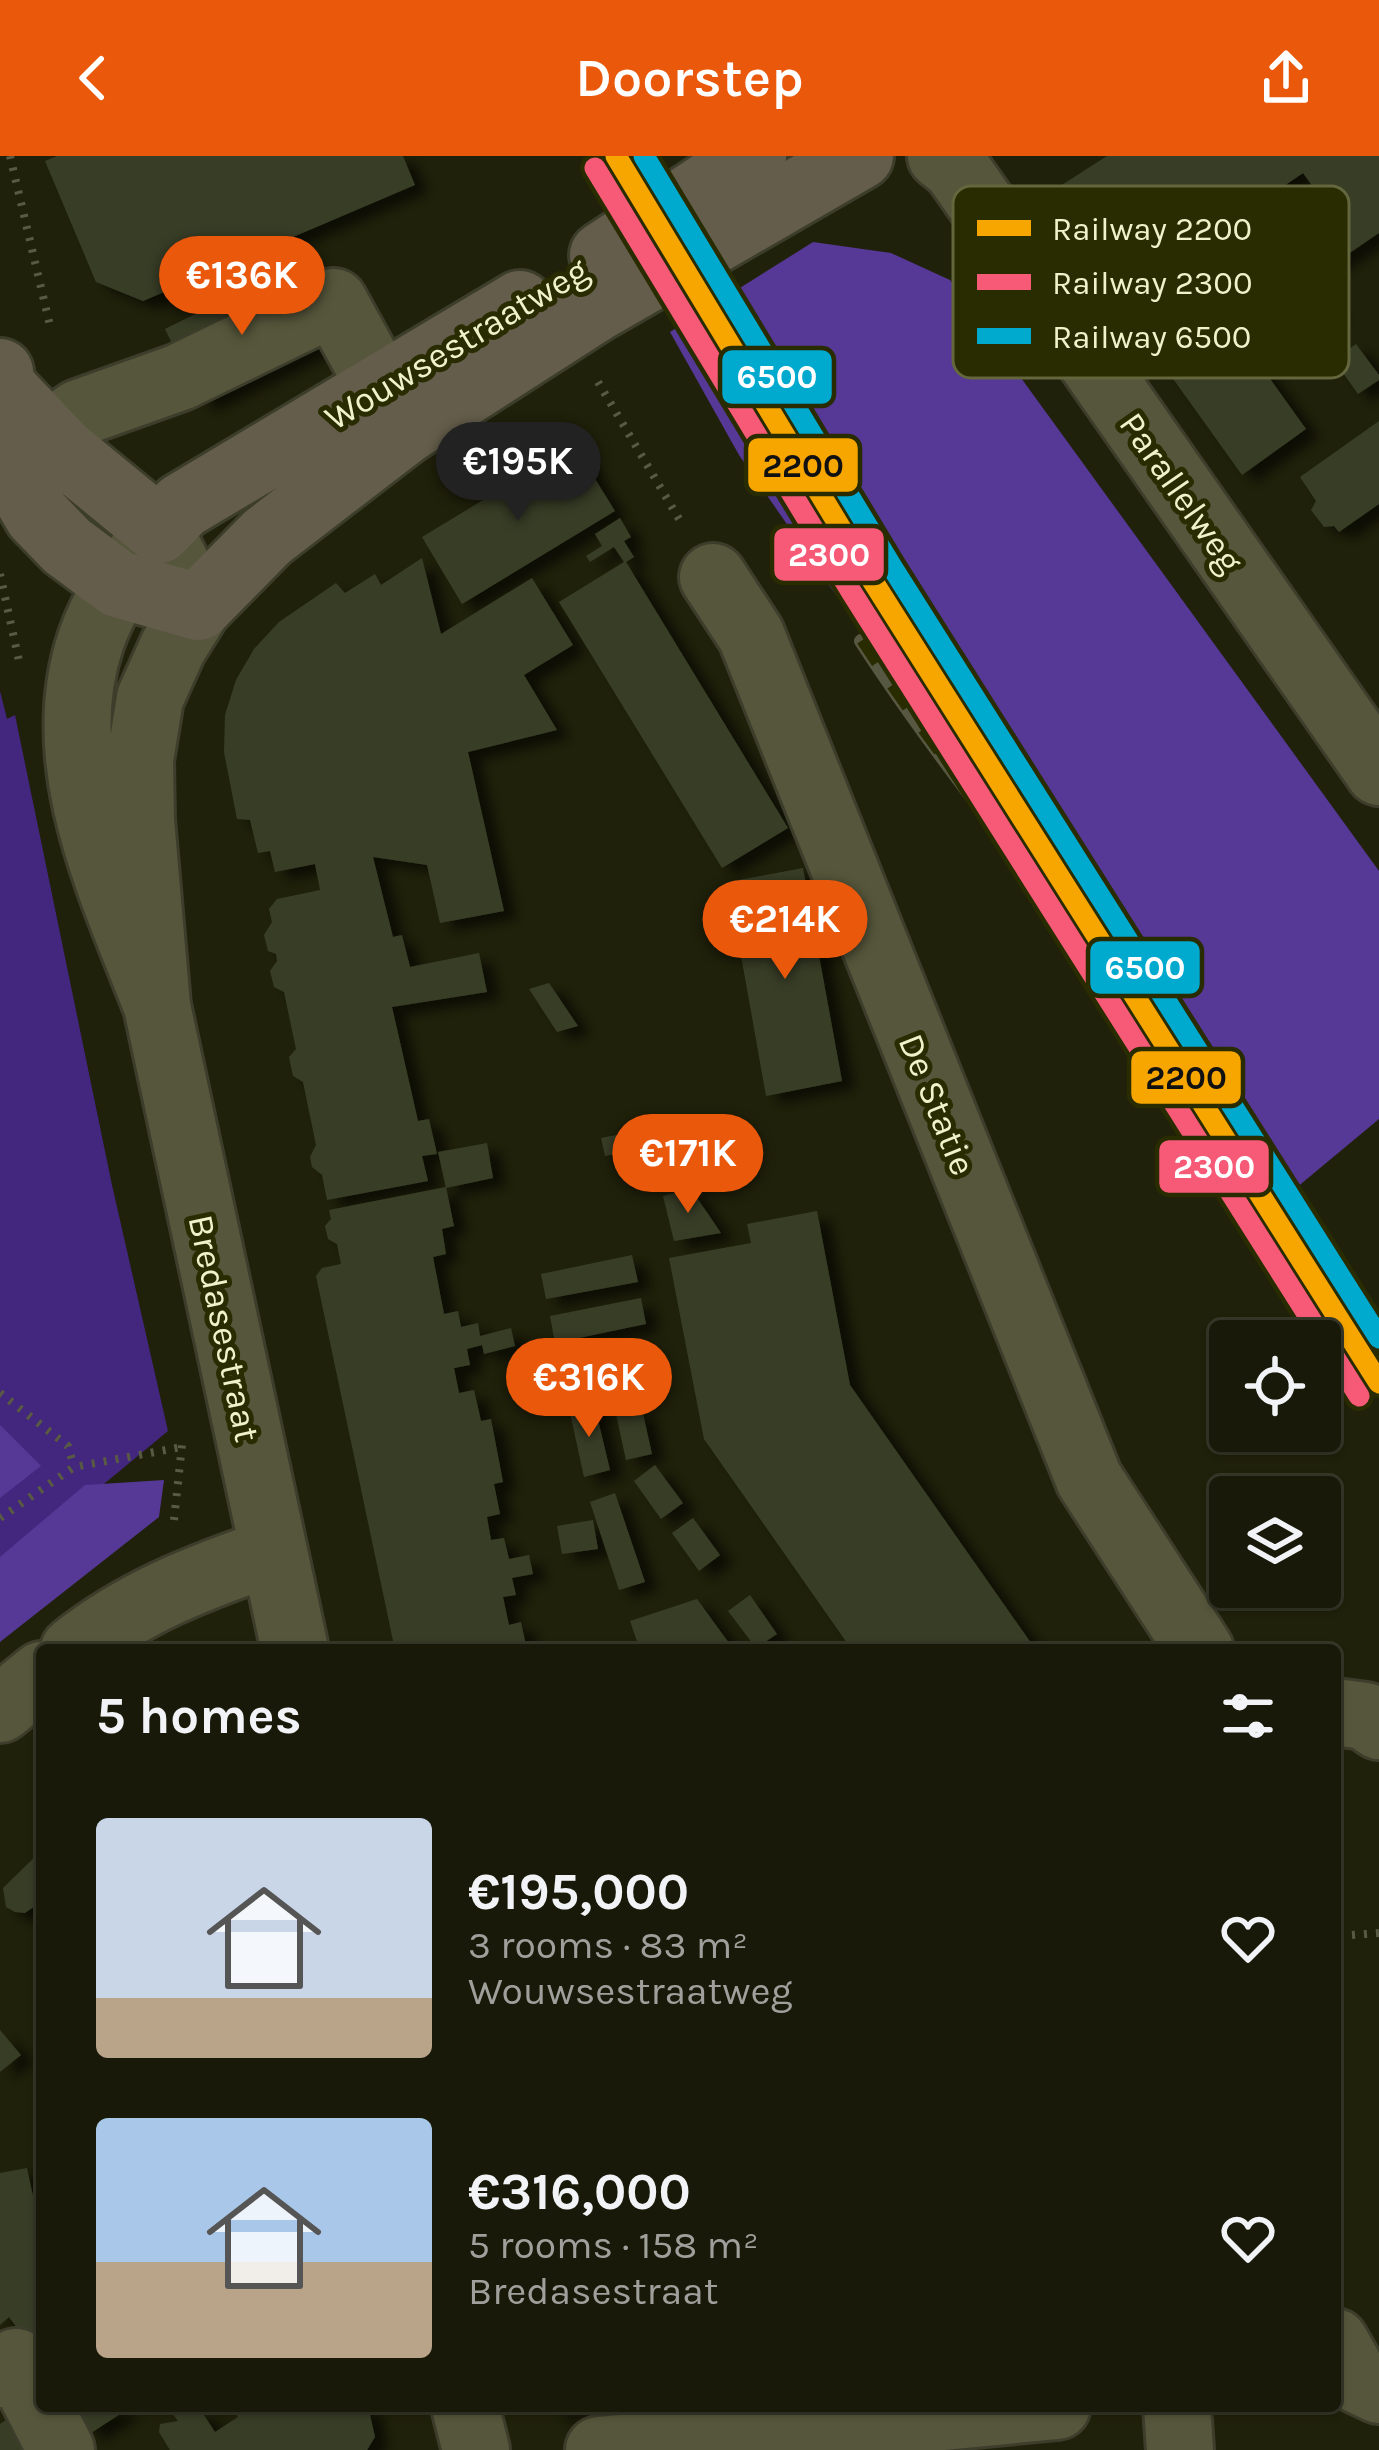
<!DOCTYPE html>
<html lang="en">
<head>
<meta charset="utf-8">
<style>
	:root { --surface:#181908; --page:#212212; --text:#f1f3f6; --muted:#9fa09c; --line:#363829; --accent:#ea580c }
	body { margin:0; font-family:Karla,sans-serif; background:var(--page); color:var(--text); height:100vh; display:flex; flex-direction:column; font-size:45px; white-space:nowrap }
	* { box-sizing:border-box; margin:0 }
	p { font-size:39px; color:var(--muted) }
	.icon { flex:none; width:66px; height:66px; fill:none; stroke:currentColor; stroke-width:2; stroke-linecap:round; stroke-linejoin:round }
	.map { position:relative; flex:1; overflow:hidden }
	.sheet { position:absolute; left:36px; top:1488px; width:1305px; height:768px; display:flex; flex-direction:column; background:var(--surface); border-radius:12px; box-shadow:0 3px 9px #0004,0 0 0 3px var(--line) }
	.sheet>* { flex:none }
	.tools { position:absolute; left:1209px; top:1164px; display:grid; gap:24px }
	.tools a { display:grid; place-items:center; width:132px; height:132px; border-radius:12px; background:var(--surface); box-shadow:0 3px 9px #0004,0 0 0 3px var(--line); font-size:60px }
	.price { position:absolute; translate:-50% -102px; padding:0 27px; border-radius:42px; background:var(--accent); color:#fff; font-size:39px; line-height:78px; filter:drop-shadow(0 3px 6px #0008) }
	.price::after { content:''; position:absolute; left:50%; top:72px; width:36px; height:27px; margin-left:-18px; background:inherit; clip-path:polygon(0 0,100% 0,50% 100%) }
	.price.current { background:#222; color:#fff }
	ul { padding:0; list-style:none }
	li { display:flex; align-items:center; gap:36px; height:300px; padding:0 60px }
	li span { display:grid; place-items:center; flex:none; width:336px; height:240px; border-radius:12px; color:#555 }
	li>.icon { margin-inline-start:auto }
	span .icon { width:144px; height:144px; fill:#fffc; stroke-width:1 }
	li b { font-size:51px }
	h2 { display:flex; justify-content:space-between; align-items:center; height:144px; padding:0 60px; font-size:51px }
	header { display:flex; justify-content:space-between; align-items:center; height:156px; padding:0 60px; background:var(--accent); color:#fff; font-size:54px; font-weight:600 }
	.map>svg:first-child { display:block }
</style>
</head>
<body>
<header><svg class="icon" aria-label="back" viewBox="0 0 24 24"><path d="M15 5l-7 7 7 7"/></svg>Doorstep<svg class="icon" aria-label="share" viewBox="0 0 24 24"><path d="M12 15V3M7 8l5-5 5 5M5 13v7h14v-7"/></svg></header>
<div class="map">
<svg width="1379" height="2294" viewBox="0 0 1379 2294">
	<defs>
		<filter id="shadow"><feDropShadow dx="13" dy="8" stdDeviation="6" flood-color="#0009"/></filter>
	</defs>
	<rect width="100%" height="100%" fill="#20210a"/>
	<path fill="#43267d" d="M0,535L7,563L15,559L112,1029L168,1275L0,1414Z"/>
	<g fill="#563896">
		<path d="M813,86L891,97L950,124L1379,715V963L1272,1052L955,611L739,299L670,176Z"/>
		<path d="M0,1269L41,1310L0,1342Z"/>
		<path d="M164,1324L159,1361L0,1486V1401L85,1329Z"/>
	</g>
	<g fill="#383e27" fill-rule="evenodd" filter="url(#shadow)">
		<path d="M57,0H403L415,29L286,84L291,99L183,145L176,131L143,145L96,126L45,5Z"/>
		<path d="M1107,0H1379V77L1310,124L1334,157L1316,169L1295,139L1249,171L1254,177L1243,185L1306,273L1242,319L1126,157L1159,135L1132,100L1100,121L1051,51L1054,34ZM1303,17L1345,75L1302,104L1285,78L1243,106L1221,73Z"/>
		<path d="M280,116L319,191L202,248L165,173Z"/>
		<path d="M1356,188L1379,219V224L1358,238L1334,204Z"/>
		<path d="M1379,265V348L1339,376L1334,370L1324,371L1311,354L1316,345L1300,321Z"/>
		<path d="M574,289L615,355L462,448L422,381Z"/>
		<path d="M620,362L631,381L624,385L634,401L626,406L788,672L722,712L559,446L624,406L614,391L590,406L586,400L602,390L595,378Z"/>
		<path d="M422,402L441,478L532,422L573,489L524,519L557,574L468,596L504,755L440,767L427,709L373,701L393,781L402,779L410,811L479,797L487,836L392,851L418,965L429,963L437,998L422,1000L428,1025L327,1044L322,1019L312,1011L310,1001L316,989L303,926L293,920L289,901L296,893L284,836L274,831L270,815L277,805L276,798L268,795L264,779L272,766L269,753L277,743L320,734L315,708L275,716L270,695L258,697L250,664L237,663L224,596L225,559L236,524L254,493L279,466L336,427L345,437L375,418L381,429Z"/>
		<path d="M803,712L842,925L766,940L728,726Z"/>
		<path d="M549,827L578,870L557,876L529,833Z"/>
		<path d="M657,971L661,989L605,1000L601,982Z"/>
		<path d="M487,987L493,1022L446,1032L438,996Z"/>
		<path d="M446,1031L454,1070L442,1073L446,1098L433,1101L444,1158L458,1155L461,1171L478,1167L480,1180L511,1172L515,1190L484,1198L482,1189L467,1193L470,1209L454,1212L459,1237L474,1234L481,1265L491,1263L503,1326L494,1328L500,1358L487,1361L491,1384L504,1382L509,1403L529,1399L533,1418L512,1422L516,1439L503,1441L509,1469L521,1466L527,1494H395L316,1120L322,1112L341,1108L337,1088L328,1083L325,1070L331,1063L329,1054Z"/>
		<path d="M691,1033L721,1077L674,1085L663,1040Z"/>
		<path d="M817,1055L850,1229L1036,1494H852L704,1283L669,1102L751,1087L747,1068Z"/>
		<path d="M632,1099L638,1126L546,1143L541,1118Z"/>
		<path d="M641,1142L646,1168L555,1187L550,1160Z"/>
		<path d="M627,1190L637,1235L611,1241L602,1195Z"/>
		<path d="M582,1192L593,1237L567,1243L556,1198Z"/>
		<path d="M594,1247L610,1314L584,1321L569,1252Z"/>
		<path d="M642,1253L652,1298L626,1304L616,1258Z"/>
		<path d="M655,1309L683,1347L661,1363L634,1325Z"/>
		<path d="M615,1337L645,1426L619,1434L590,1346Z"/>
		<path d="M693,1362L720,1399L699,1415L672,1377Z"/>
		<path d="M593,1364L598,1393L562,1398L557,1370Z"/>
		<path d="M750,1439L777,1478L756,1492L728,1455Z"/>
		<path d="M697,1443L734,1494H631L639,1491L630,1465Z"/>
		<path d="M42,1694V1745L25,1757L15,1756L6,1751L3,1732Z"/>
		<path d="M0,1874L21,1899L0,1916Z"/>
		<path d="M27,2012L42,2082V2109L35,2111L42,2123V2206L9,2161L0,2169V2017Z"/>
		<path d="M70,2250H122L125,2255L91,2277Z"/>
		<path d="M246,2250H368L375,2281L367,2294H170L159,2276L160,2268L178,2265L172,2257L202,2256L215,2276L238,2261L233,2254Z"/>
		<path d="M551,2250H607V2253L553,2259Z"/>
		<path d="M18,2256L43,2294H0V2268Z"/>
	</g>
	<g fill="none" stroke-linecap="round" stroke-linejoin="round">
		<g stroke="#3c3d2b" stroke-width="72">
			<g id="minor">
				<path d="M941,0L956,12L1379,616"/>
				<path d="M13,303L79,257L180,221L334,146L405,275"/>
				<path d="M713,421L751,479L1089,1323L1200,1494"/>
				<path d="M157,850C113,736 49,608 91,484C105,442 133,408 159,374L198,451L173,491L150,542L140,604L141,664L157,850L295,1494"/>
				<path d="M74,1494C134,1446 200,1421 272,1396"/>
				<path d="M0,1553L42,1519"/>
				<path d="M1335,1556L1365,1560L1379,1570"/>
				<path d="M1335,2186L1356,2223L1379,2234"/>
				<path d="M0,2218L16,2206L61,2294"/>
				<path d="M465,2250L476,2294"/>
				<path d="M1177,2250L1180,2294"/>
				<path d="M599,2294L1057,2250"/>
			</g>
		</g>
		<g stroke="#3c3d2b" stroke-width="72">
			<g id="major">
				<path d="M603,99L753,0"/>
				<path d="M0,216L16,322L37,359L67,390L118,428L198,451L267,381L405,275L595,153L860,0"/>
				<path d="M3,232L64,296L159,374L182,350L520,148"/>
			</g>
		</g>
		<g stroke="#595a44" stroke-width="8" stroke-dasharray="3 9" stroke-linecap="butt">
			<path d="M10,0L51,174"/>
			<path d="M598,226L682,368"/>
			<path d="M0,418L19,505"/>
			<path d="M0,1237L68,1290L74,1311"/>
			<path d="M0,1362L74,1311L182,1291"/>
			<path d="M174,1364L182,1289"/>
			<path d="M1352,1779L1379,1777"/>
		</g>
		<use href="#minor" stroke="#55563b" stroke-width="66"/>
		<use href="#major" stroke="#645d4b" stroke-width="66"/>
		<g stroke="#575842" stroke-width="14">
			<path id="rail" d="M861,485C967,648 1097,792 1205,953"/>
		</g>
		<use href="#rail" stroke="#292b00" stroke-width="9" stroke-dasharray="27" stroke-linecap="butt"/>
		<g stroke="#292b00" stroke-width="30">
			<path id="rail-1" d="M616,0L872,424L1379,1227"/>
		</g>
		<g stroke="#292b00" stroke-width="30">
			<path id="rail-2" d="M595,12L852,437L1359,1240"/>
		</g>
		<g stroke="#292b00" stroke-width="30">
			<path id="rail-3" d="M644,0L892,411L1379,1182"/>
		</g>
		<use href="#rail-1" stroke="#f7a600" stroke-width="21"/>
		<use href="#rail-2" stroke="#f75a77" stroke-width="21"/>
		<use href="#rail-3" stroke="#00a9ce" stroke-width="21"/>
	</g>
	<g text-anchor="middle" stroke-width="10" stroke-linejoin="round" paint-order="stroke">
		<g font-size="36" fill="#eff3cc" stroke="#292b00">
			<text transform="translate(456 187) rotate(-31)" y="13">Wouwsestraatweg</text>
			<text transform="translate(1182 336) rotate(55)" y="13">Parallelweg</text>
			<text transform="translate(938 948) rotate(68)" y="13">De Statie</text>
			<text transform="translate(225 1172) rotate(78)" y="13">Bredasestraat</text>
		</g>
	</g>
	<rect x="953" y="30" width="396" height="192" rx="18" fill="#292b00" stroke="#64673d" stroke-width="3"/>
	<rect x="977" y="64" width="54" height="16" fill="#f7a600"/>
	<rect x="977" y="118" width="54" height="16" fill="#f75a77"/>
	<rect x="977" y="172" width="54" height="16" fill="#00a9ce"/>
	<g font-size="33" fill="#eff3cc">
		<text x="1052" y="84">Railway 2200</text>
		<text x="1052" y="138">Railway 2300</text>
		<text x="1052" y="192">Railway 6500</text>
	</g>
	<g stroke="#292b00" stroke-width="4.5">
		<rect x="720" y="192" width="114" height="58" rx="12" fill="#00a9ce"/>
		<rect x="746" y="280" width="114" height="58" rx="12" fill="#f7a600"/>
		<rect x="772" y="370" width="114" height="57" rx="12" fill="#f75a77"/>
		<rect x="1088" y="783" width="114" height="57" rx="12" fill="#00a9ce"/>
		<rect x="1129" y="893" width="114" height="57" rx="12" fill="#f7a600"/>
		<rect x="1157" y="982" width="114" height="57" rx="12" fill="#f75a77"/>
	</g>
	<g font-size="33" text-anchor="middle" font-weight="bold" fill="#fff">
		<text x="777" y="232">6500</text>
		<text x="829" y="410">2300</text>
		<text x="1145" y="823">6500</text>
		<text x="1214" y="1022">2300</text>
	</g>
	<g font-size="33" text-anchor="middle" font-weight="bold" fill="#111">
		<text x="803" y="321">2200</text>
		<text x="1186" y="933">2200</text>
	</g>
</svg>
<div class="tools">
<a><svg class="icon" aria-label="locate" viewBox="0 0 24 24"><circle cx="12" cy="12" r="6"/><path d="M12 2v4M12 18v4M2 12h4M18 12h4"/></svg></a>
<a><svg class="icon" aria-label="layers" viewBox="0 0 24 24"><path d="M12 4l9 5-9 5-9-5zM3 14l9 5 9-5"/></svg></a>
</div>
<b class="price" style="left:242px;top:182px">€136K</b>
<b class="price current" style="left:518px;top:368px">€195K</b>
<b class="price" style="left:785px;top:826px">€214K</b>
<b class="price" style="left:688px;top:1060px">€171K</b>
<b class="price" style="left:589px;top:1284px">€316K</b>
<section class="sheet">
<h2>5 homes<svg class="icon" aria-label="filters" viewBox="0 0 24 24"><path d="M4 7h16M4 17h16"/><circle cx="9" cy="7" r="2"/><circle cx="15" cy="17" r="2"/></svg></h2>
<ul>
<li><span style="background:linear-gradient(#c9d6e8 75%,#b9a48a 0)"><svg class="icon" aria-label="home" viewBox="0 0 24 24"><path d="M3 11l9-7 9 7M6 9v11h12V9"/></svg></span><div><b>€195,000</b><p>3 rooms · 83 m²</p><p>Wouwsestraatweg</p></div><svg class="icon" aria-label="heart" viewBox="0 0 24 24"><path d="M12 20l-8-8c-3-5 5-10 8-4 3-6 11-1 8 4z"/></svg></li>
<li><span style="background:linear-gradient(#a9c7e8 60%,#b9a48a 0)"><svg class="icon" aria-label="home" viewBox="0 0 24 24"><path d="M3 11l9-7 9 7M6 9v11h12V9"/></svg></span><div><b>€316,000</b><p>5 rooms · 158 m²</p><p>Bredasestraat</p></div><svg class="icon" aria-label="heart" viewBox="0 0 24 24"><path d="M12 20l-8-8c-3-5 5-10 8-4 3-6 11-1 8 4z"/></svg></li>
</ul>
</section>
</div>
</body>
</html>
